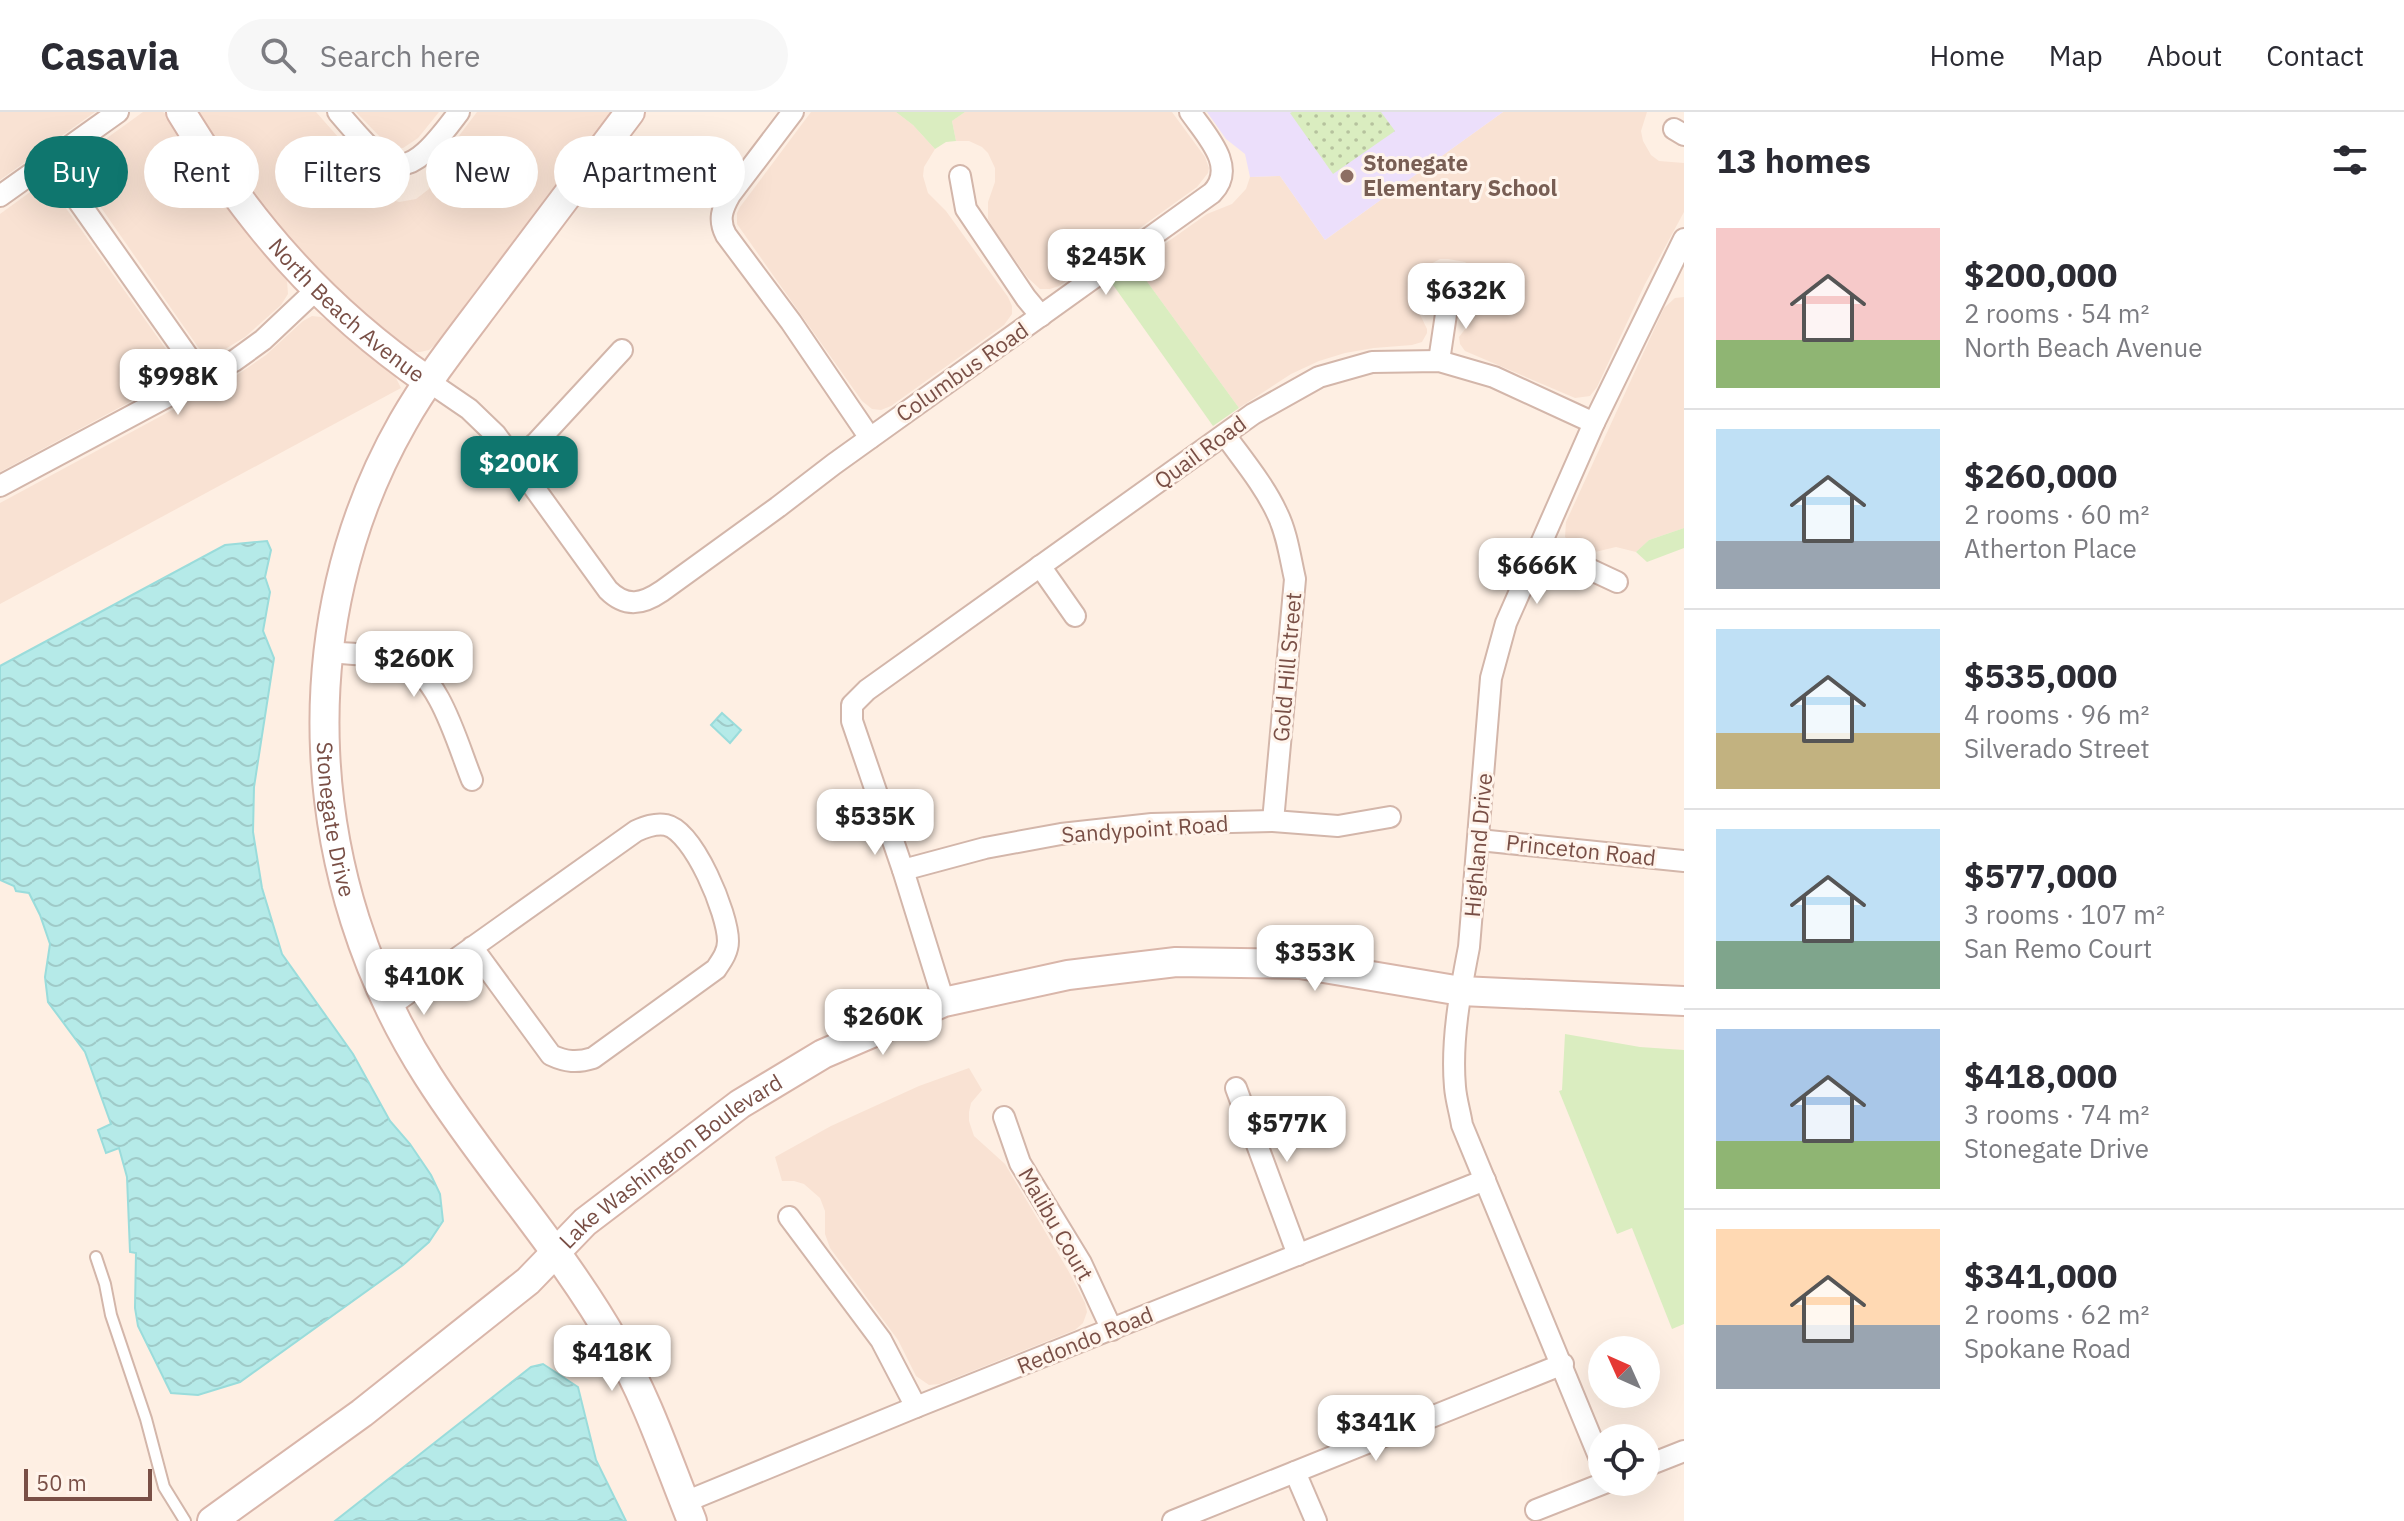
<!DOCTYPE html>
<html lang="en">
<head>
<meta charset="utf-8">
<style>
	:root { --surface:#fff; --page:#f7f7f7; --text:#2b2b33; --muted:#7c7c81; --line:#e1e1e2; --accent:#0f766e }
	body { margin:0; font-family:"IBM Plex Sans",sans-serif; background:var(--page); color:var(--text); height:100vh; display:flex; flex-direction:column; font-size:30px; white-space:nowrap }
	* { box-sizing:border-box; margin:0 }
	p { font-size:26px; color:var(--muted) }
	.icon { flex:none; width:44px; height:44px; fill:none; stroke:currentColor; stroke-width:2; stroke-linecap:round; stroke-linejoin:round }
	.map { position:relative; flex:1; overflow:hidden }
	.drawer { display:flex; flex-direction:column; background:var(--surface); width:720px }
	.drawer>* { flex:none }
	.top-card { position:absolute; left:24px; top:24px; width:760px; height:72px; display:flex; gap:16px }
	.needle { width:52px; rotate:315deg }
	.fabs { position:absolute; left:1588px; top:1224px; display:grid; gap:16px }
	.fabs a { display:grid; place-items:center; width:72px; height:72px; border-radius:50%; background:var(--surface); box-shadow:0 8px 32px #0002; font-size:40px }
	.scale { position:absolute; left:24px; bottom:20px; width:128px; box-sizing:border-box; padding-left:8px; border:4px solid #794f46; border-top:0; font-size:22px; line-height:28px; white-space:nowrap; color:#794f46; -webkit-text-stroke:6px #fff4eb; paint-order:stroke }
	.price { position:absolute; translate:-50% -68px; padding:0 18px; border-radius:16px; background:#fff; color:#222; font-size:26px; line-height:52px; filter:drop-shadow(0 2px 4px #0008) }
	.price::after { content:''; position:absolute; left:50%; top:48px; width:24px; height:18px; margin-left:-12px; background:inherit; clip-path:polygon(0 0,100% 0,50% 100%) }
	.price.selected { background:var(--accent); color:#fff }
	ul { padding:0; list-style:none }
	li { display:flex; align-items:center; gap:24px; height:200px; padding:0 32px }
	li+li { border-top:2px solid var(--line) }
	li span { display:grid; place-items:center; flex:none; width:224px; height:160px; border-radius:0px; color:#555 }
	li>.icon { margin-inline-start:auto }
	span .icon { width:96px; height:96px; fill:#fffc; stroke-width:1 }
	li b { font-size:34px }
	h2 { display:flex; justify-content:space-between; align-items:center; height:96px; padding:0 32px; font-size:34px }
	.chip { padding:0 28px; border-radius:36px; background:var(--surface); box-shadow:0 8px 32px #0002; font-size:28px; line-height:72px }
	.chip.selected { background:var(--accent); color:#fff }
	header { display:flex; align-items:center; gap:48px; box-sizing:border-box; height:112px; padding:0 40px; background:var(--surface); border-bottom:2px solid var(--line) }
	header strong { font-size:38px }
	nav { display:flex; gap:44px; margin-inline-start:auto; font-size:28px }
	.search { width:560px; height:72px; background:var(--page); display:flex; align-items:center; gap:20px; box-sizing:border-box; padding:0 28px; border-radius:44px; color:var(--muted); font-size:30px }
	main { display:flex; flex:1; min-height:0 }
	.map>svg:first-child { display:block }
</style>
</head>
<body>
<header>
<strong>Casavia</strong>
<div class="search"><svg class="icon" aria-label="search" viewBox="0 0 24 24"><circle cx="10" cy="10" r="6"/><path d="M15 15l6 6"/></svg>Search here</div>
<nav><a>Home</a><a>Map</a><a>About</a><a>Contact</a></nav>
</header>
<main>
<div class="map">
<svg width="1684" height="1409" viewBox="0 0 1684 1409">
	<defs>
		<pattern id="grass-dots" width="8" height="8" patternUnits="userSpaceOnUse" patternTransform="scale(2)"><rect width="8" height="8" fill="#daedc0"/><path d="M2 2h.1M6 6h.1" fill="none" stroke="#b6c29e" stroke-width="1.8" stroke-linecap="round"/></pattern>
		<pattern id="water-waves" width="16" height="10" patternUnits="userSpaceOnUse" patternTransform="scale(2)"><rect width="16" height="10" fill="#b5eae8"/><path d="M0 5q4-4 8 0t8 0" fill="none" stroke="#9fcac8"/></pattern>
	</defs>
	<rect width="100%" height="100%" fill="#feefe3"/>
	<g fill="#f9e2d3">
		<path d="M0,0H95L0,68Z"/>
		<path d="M143,0H163L166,2L204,64L234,105L287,169L288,182L281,193L245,225L217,242L202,239L198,235L77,61L78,53L82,44Z"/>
		<path d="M198,0H316L362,52L376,79L386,86L399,90L416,87L429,77L443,45L477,0H611L437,231L429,238L420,240H410L353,193L271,108L218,33Z"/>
		<path d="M356,0H439L418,26L403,36L392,35L385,30Z"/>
		<path d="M811,0H896L913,13L935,37L924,55L923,64L928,81L946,99L1008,185L1012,194V202L1004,213L891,294L881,298L872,297L862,289L737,112V101L740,95Z"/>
		<path d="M965,0H1172L1205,45L1209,56L1208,61L1197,75L1059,174L1050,177H1040L1028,166L996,121L988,107V90L995,70V56L988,41L982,35L969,29H956L952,9Z"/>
		<path d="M1503,0H1647L1641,19L1643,29L1651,43L1659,49L1684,51V100L1645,172L1597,275L1590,284L1575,286L1465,239L1460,232L1459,225L1482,195L1485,182L1484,174L1479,162L1473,156L1465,150L1448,147H1440L1427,154L1417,167L1414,179V190L1427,217V221L1422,230L1412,233L1374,236L1345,241L1319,249L1291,262L1239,296L1135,153L1207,102L1232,92L1246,77L1250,65L1280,64L1325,128Z"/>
		<path d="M44,76L54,80L58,85L168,240L173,250V259L165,271L0,360V102L33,78Z"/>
		<path d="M1684,185V416L1649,428L1636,440L1616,435L1595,440L1576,436L1565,425L1566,410L1664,196L1675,186Z"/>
		<path d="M312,204L321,205L330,210L395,264L401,276L0,492V391L237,263L266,243L303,209Z"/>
		<path d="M969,956L982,978L971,991L969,1000V1009L974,1024L1005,1052L1069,1160L1085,1191L1087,1200L1083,1211L1075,1218L940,1272L929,1273L916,1264L898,1228L830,1136L825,1122V1099L820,1086L804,1072L794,1069H782L775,1045L831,1014L919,974Z"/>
	</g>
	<path fill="#ecdffb" d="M1207,0H1503L1325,128L1280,64L1250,65L1245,42L1226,27Z"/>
	<path fill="url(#grass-dots)" d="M1292,0H1381L1395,19L1333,62L1290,1Z"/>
	<g fill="#daedc0">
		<path d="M896,0H965L952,9L956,29L946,30L935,37L913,13Z"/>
		<path d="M1135,153L1239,296L1213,314L1111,170Z"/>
		<path d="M1684,416V436L1647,450L1636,440L1649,428Z"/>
		<path d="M1565,922L1640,935L1684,938V1212L1672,1217L1632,1116L1617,1122L1559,979L1562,978Z"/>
	</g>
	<g fill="url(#water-waves)" stroke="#9adcdb" stroke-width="2">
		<path d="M267,429L271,438L265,465L270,480L263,519L274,546L254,675L253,720L262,776L282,842L353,942L390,1009L410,1032L431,1063L440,1082L443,1109L429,1130L403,1153L240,1270L198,1283L171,1281L138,1214L135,1196L136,1141L130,1140L127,1065L119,1036L106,1041L98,1018L111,1012L85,940L48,890L45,865L50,832L40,803L29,781L16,779L14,774L0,768V554L225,433Z"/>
		<path d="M722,601L741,618L730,631L711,613Z"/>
		<path d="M543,1252L578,1275L596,1348L626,1409H335L531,1255Z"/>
	</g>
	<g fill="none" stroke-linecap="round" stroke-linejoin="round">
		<g stroke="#d3b6aa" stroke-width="14">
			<path id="lane" d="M96,1145L105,1172L111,1203L146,1307L164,1375L185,1409"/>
		</g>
		<g stroke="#d3b6aa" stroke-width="24">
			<g id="street">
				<path d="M338,0C394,66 404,74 459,0"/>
				<path d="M793,0L730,83C722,97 718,108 726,123L791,210L870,326"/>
				<path d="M1674,17L1684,23"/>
				<path d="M50,49L189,246L199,268"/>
				<path d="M960,64L966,97L1026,186L1041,204"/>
				<path d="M0,84L118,0"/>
				<path d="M1439,249L1449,182"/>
				<path d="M428,269L469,297L496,323L608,478C626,496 643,492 662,479L778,395L834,352L1212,81C1238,55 1206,23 1190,0"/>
				<path d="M1225,323C1243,348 1264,373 1277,401C1287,421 1290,445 1295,467L1273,709"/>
				<path d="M515,349L537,330L622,238"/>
				<path d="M0,374L234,249L263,228L316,178"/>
				<path d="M1540,434L1617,470"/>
				<path d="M1040,454L1075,504"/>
				<path d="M327,540C351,542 378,542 401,549C439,560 458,634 472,668"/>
				<path d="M1479,728L1684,749"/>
				<path d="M903,758L985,736L1061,722L1152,712L1273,709L1338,714L1390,705"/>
				<path d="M944,890L903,758L852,609V593L867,578L1253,302L1319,265L1372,250L1439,249L1494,265L1594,311"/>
				<path d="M390,894L636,719C645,715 655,711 666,713C694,719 728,802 728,829C728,840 722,848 716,857L593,946C577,951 566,950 551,943L472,835"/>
				<path d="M1236,976L1298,1143"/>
				<path d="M1004,1005L1020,1051L1081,1151L1112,1218"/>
				<path d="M789,1105L881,1228L916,1295"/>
				<path d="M1602,1352L1462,1013C1460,1000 1456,988 1455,975C1451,929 1460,881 1469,835L1491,566L1506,511L1594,311L1684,127"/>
				<path d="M1646,1354L1684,1339"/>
				<path d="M1295,1360L1316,1409"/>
				<path d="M685,1390L916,1295L1485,1068"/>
				<path d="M1536,1398L1607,1370"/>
				<path d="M1173,1409L1563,1252"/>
			</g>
		</g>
		<g stroke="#d9b6aa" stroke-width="32">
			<g id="secondary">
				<path id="s1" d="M181,0C248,110 321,195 428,269"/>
				<path id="s2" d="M630,0C583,62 537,124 490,186C460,226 428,266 403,310C287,513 303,769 428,964C487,1057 562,1137 616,1233C648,1288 668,1350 692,1409"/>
				<path id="s3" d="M212,1409L362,1301L528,1169L585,1110L740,992L823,942L944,890L1068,863L1176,850L1300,852L1461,879L1684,889"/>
			</g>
		</g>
		<use href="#lane" stroke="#fff" stroke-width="10"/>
		<use href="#street" stroke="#fff" stroke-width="20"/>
		<use href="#secondary" stroke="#fff" stroke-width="28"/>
	</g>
	<circle fill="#8d6e63" stroke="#fff4eb" stroke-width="3" cx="1347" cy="64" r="8"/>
	<g text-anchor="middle" stroke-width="6" stroke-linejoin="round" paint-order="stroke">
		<g font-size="22" font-weight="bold" fill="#785e54" stroke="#fff4eb" text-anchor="start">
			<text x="1363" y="59">Stonegate<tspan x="1363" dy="25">Elementary School</tspan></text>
		</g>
		<g font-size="22" fill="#794f46" stroke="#fff4eb">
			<text dy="8" stroke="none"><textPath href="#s1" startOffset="260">North Beach Avenue</textPath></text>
			<text transform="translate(962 260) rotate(-35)" y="8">Columbus Road</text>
			<text transform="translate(1200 340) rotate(-36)" y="8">Quail Road</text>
			<text transform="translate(1287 555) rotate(-85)" y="8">Gold Hill Street</text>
			<text dy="8" stroke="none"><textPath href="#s2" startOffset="796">Stonegate Drive</textPath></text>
			<text transform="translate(1145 717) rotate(-4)" y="8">Sandypoint Road</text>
			<text transform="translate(1478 733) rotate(-85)" y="8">Highland Drive</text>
			<text transform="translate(1581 738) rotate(6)" y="8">Princeton Road</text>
			<text dy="8" stroke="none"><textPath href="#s3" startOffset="584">Lake Washington Boulevard</textPath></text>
			<text transform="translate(1056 1112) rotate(60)" y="8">Malibu Court</text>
			<text transform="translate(1085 1228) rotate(-22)" y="8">Redondo Road</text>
		</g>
	</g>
</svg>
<div class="fabs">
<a><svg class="needle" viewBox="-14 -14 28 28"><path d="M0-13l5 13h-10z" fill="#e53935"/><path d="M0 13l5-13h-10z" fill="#7c7c81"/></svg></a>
<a><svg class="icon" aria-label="locate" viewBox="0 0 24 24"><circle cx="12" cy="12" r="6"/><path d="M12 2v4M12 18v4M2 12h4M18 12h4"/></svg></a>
</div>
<div class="scale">50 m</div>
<b class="price" style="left:1106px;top:185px">$245K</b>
<b class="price" style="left:1466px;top:219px">$632K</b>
<b class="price" style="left:178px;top:305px">$998K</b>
<b class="price selected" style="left:519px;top:392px">$200K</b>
<b class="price" style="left:1537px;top:494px">$666K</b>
<b class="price" style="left:414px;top:587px">$260K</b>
<b class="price" style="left:875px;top:745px">$535K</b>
<b class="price" style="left:1315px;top:881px">$353K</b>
<b class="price" style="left:424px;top:905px">$410K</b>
<b class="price" style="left:883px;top:945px">$260K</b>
<b class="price" style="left:1287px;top:1052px">$577K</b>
<b class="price" style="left:612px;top:1281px">$418K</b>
<b class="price" style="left:1376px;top:1351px">$341K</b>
<div class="top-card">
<a class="chip selected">Buy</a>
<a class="chip">Rent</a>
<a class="chip">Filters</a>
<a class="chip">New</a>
<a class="chip">Apartment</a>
</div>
</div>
<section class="drawer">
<h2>13 homes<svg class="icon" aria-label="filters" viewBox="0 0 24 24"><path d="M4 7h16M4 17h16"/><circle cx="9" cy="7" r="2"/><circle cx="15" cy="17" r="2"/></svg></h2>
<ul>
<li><span style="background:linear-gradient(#f6c9c9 70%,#8fb573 0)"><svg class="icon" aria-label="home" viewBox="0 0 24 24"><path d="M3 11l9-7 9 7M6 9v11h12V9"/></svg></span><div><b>$200,000</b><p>2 rooms · 54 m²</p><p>North Beach Avenue</p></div></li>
<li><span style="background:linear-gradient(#bfe0f5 70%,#9aa5b1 0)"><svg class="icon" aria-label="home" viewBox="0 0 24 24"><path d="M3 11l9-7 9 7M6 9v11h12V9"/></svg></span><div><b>$260,000</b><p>2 rooms · 60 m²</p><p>Atherton Place</p></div></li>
<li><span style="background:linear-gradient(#bfe0f5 65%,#c2b280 0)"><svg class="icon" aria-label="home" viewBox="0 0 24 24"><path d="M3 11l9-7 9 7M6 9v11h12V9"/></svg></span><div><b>$535,000</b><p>4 rooms · 96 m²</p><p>Silverado Street</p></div></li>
<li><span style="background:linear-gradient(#bfe0f5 70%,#7fa58c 0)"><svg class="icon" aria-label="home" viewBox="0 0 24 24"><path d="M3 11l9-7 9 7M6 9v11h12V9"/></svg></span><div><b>$577,000</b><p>3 rooms · 107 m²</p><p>San Remo Court</p></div></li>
<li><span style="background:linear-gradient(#a9c7e8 70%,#8fb573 0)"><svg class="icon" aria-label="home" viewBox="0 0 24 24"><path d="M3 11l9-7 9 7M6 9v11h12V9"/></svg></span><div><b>$418,000</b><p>3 rooms · 74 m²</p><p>Stonegate Drive</p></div></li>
<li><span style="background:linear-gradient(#ffd9b3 60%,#9aa5b1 0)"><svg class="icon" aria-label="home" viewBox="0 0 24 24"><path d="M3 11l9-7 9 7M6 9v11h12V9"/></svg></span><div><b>$341,000</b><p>2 rooms · 62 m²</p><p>Spokane Road</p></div></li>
</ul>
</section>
</main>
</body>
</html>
